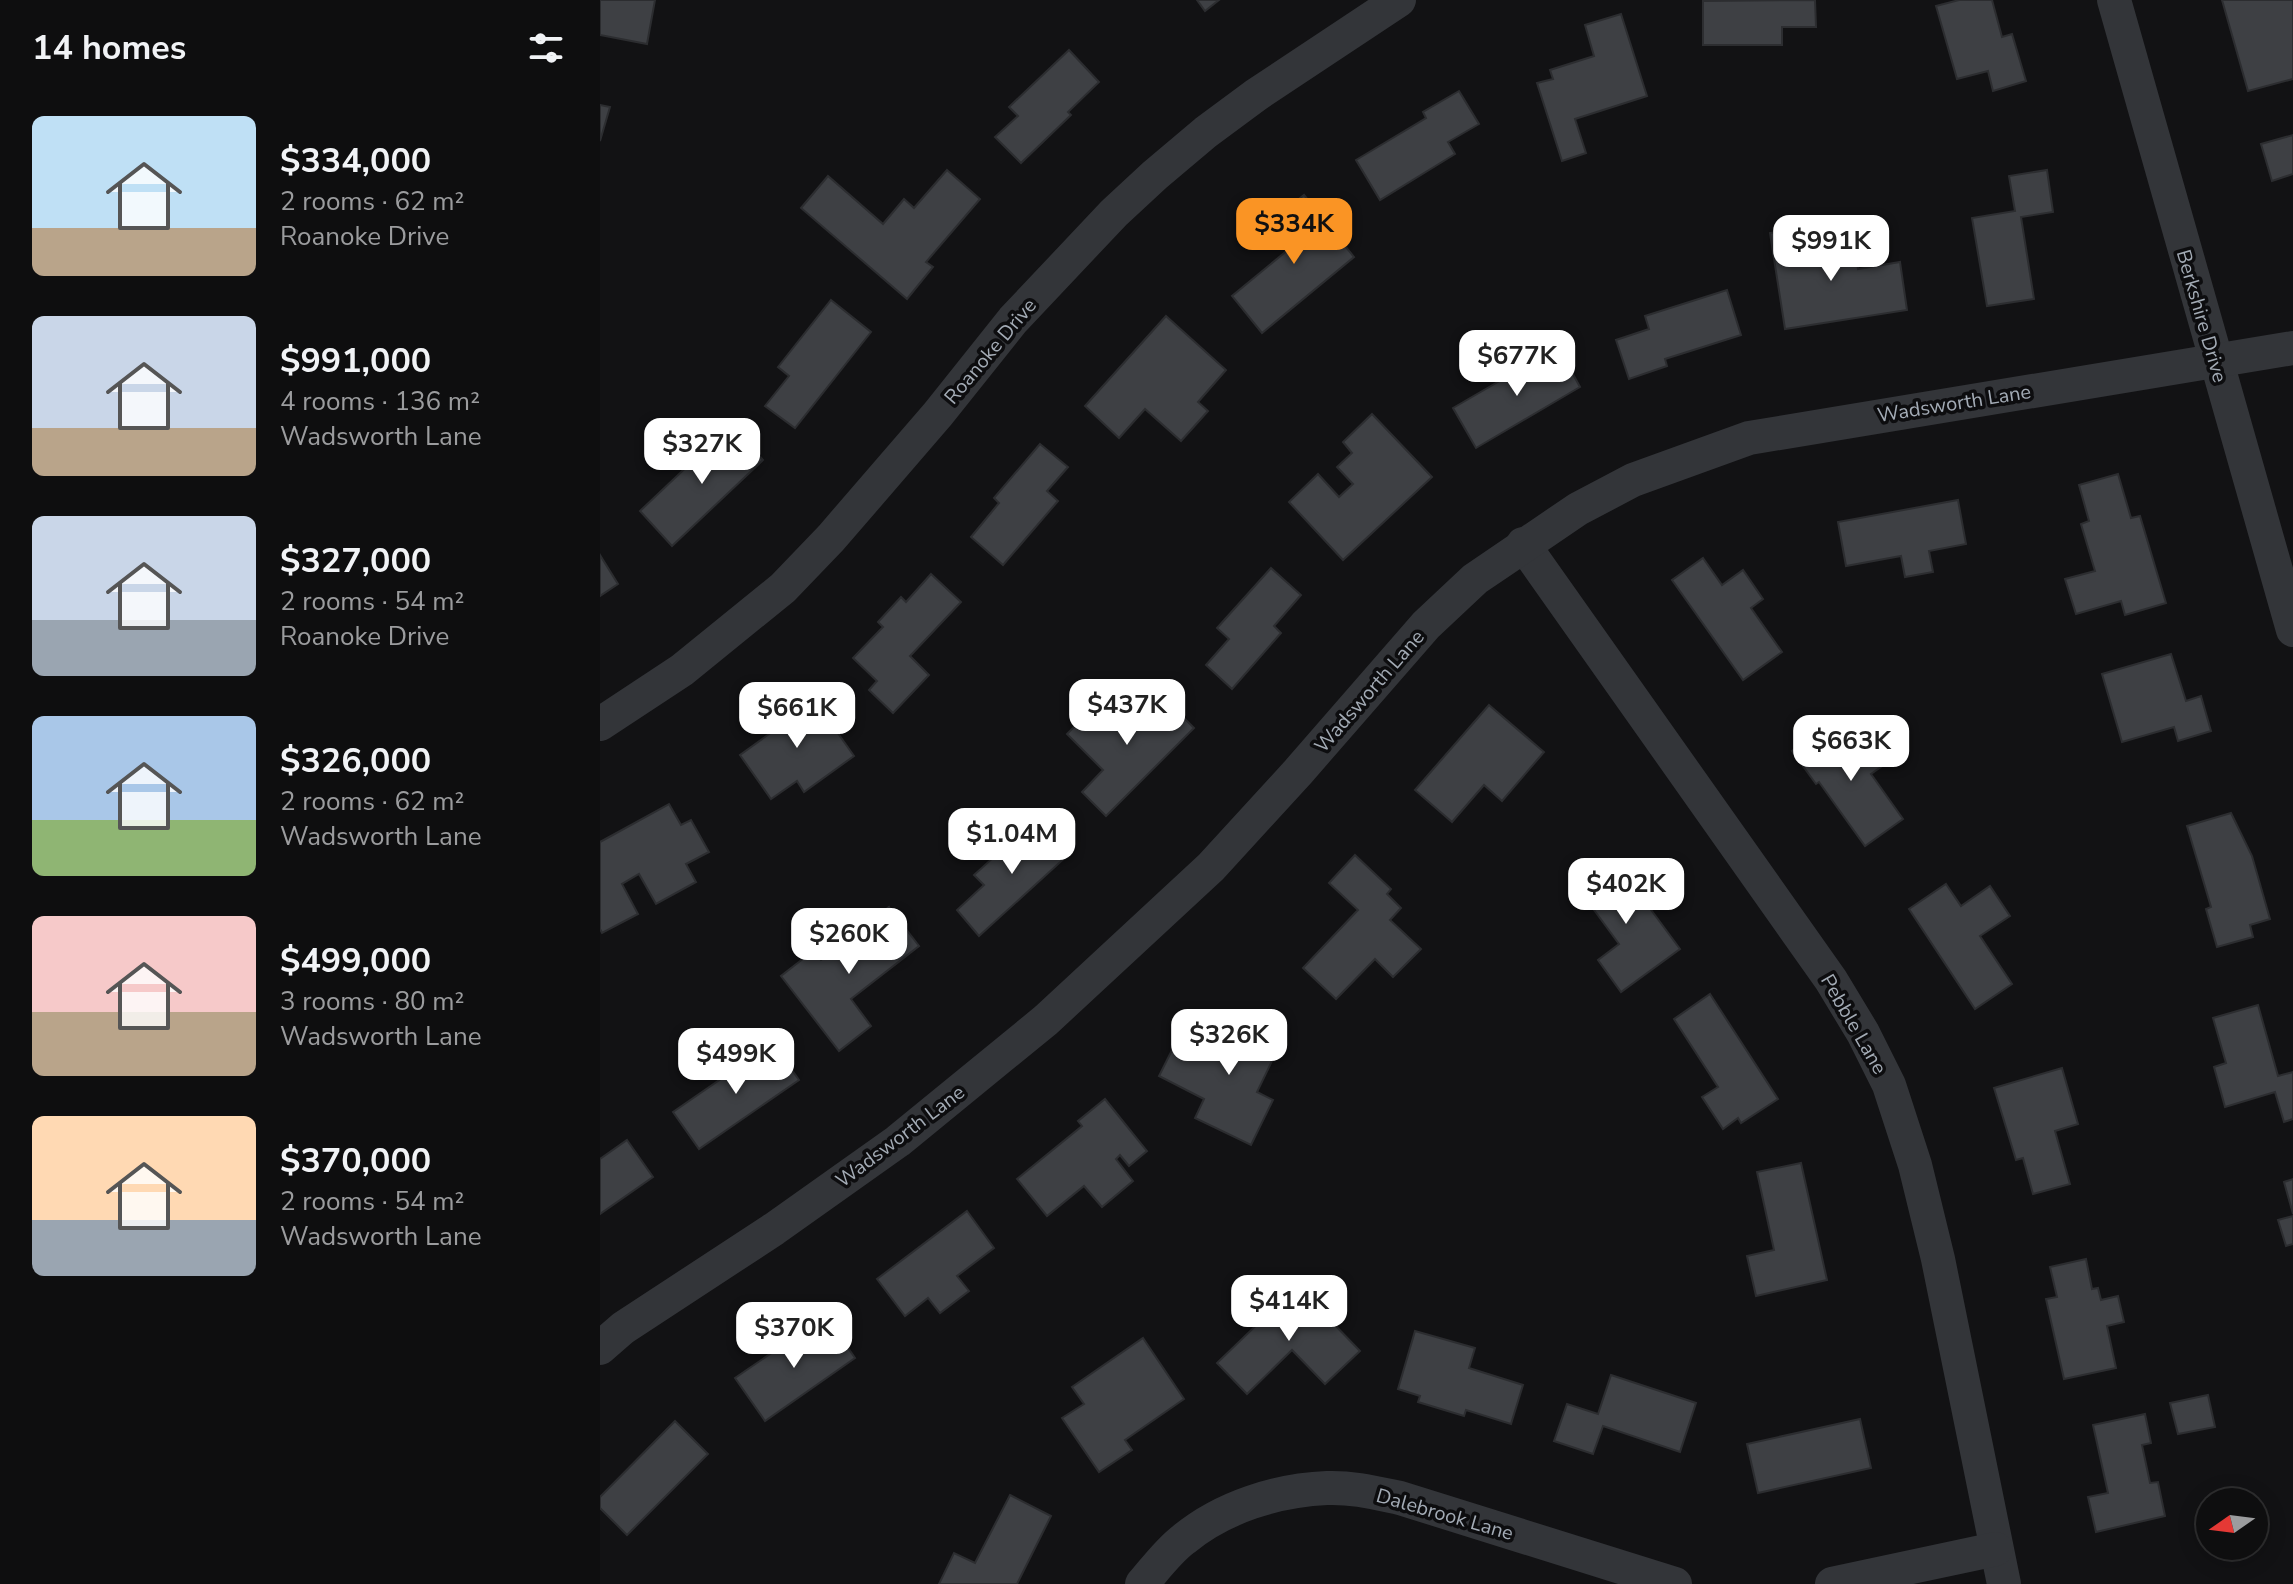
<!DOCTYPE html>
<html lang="en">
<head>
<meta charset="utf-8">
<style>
	:root { --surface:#0e0e0f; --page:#171718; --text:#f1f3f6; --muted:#9b9c9e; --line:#2e2e2f; --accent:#fa9424 }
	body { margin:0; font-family:"Nunito Sans",sans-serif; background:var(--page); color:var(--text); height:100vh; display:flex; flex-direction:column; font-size:30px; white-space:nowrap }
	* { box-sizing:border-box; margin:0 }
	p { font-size:26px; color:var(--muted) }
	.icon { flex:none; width:44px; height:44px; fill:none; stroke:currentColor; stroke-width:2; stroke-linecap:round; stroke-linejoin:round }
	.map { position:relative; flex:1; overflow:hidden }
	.details { display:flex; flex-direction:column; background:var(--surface); width:600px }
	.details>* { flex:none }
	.needle { width:52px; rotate:256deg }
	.fabs { position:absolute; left:1596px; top:1488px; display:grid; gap:16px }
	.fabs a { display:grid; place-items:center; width:72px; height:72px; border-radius:50%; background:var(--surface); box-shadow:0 4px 20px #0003,0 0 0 2px var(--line); font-size:40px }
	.price { position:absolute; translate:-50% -68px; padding:0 18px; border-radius:16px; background:#fff; color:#222; font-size:26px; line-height:52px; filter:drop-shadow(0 2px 4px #0008) }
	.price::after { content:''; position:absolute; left:50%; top:48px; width:24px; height:18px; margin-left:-12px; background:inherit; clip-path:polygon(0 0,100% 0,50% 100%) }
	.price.on { background:var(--accent); color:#111 }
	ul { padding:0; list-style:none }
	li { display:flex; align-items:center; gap:24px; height:200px; padding:0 32px }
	li span { display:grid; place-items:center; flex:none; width:224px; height:160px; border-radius:12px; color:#555 }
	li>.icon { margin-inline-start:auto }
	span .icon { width:96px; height:96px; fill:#fffc; stroke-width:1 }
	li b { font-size:34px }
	h2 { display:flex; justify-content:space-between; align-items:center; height:96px; padding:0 32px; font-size:34px }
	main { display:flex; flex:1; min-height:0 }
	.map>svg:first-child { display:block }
</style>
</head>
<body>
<main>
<section class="details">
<h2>14 homes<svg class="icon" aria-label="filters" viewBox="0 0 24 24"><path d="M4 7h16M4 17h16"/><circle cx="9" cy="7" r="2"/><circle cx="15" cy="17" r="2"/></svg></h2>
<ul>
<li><span style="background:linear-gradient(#bfe0f5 70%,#b9a48a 0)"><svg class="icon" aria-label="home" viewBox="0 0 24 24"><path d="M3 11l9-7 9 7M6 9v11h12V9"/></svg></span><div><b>$334,000</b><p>2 rooms · 62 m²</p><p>Roanoke Drive</p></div></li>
<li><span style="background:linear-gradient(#c9d6e8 70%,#b9a48a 0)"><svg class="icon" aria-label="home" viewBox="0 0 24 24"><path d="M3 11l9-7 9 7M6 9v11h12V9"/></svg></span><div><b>$991,000</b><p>4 rooms · 136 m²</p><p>Wadsworth Lane</p></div></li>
<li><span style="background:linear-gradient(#c9d6e8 65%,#9aa5b1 0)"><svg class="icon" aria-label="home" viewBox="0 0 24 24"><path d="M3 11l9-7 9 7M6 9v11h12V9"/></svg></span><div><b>$327,000</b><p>2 rooms · 54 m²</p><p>Roanoke Drive</p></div></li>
<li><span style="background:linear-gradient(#a9c7e8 65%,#8fb573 0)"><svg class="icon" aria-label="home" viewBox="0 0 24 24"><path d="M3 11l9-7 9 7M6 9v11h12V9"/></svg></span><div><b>$326,000</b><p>2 rooms · 62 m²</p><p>Wadsworth Lane</p></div></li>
<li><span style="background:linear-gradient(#f6c9c9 60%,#b9a48a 0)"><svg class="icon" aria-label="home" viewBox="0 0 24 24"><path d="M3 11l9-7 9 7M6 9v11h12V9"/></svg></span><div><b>$499,000</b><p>3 rooms · 80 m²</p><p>Wadsworth Lane</p></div></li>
<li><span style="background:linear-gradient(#ffd9b3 65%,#9aa5b1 0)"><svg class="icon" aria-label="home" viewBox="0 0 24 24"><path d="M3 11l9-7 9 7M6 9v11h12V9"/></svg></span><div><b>$370,000</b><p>2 rooms · 54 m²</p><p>Wadsworth Lane</p></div></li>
</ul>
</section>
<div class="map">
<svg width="1693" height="1584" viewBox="0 0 1693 1584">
	<rect width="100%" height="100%" fill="#121214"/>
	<g fill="#3e4044" stroke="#2c2d30" stroke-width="2">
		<path d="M0,0H55L47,44L0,35Z"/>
		<path d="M597,0H619L605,11Z"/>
		<path d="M1215,0L1216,27H1182V45H1103V1Z"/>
		<path d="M1359,0H1392L1402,37L1412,34L1426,81L1393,91L1388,71L1357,79L1336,6Z"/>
		<path d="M1622,0H1693V79L1648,91Z"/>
		<path d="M1021,14L1047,96L975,119L986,153L962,161L937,83L953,79L950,70L994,56L985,25Z"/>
		<path d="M469,50L499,82L468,112L471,115L421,163L395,137L418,116L409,107Z"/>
		<path d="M859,91L879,124L848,142L855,154L780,200L756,160L826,118L823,112Z"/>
		<path d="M0,105L10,107L0,141Z"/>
		<path d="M1693,135V174L1672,181L1661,144Z"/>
		<path d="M347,170L380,199L326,262L333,267L307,299L201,208L228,176L283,224L304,199L314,208Z"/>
		<path d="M1447,170L1453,212L1421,217L1434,299L1387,306L1372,218L1415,211L1409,176Z"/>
		<path d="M704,195L754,257L662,333L632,296L695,244L674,219Z"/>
		<path d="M1208,226L1213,253L1254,246L1258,269L1300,262L1307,310L1185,329L1170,233Z"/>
		<path d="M1127,290L1141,335L1065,359L1067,366L1029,379L1016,340L1049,329L1045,316Z"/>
		<path d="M231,300L271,332L195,428L165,406L189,376L178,367Z"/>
		<path d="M566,316L626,370L598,402L608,411L581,441L545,409L519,438L485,406Z"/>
		<path d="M958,347L980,387L876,448L853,408Z"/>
		<path d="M772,414L832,477L743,560L689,502L718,474L739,497L753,484L737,467L752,453L743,442Z"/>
		<path d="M131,425L163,460L72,546L40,511Z"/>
		<path d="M440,444L468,467L447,491L458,501L403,565L371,537L399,503L394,498Z"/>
		<path d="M1518,474L1531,518L1540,516L1566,603L1525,615L1521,601L1476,614L1465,579L1495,571L1481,524L1489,521L1479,485Z"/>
		<path d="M1358,500L1366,544L1329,551L1333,572L1305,577L1301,556L1246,566L1238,522Z"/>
		<path d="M0,555L18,584L0,596Z"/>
		<path d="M1103,558L1122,585L1143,570L1163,599L1151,608L1182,652L1143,680L1072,580Z"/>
		<path d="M671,568L701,595L674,626L681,633L632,689L606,665L629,639L617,628Z"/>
		<path d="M331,574L361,602L310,656L329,675L293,713L269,690L277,681L253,658L283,627L278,622L301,597L306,602Z"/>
		<path d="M1571,654L1586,701L1601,696L1611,731L1578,741L1574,727L1522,742L1502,674Z"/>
		<path d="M560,694L594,728L506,816L482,792L503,770L467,734L499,702L513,717L526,703L539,715Z"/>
		<path d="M211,695L254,756L204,792L197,781L171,799L140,755L176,729L172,723Z"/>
		<path d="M889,705L944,752L902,801L884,785L852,822L815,790Z"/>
		<path d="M1224,728L1242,754L1269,735L1288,762L1271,774L1303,819L1265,846L1219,782L1216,784L1192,751Z"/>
		<path d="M69,804L81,825L91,820L109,852L86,864L96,882L56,904L39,874L22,884L38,914L2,933L0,929V842Z"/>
		<path d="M1631,813L1652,856L1670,919L1650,925L1653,937L1617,947L1606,909L1611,907L1587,826Z"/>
		<path d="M436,819L468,855L379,936L357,910L384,885L374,875Z"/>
		<path d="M755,855L791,889L787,894L801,908L790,920L821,949L793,977L775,959L736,999L703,968L758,910L729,883Z"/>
		<path d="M1008,859L1016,871L1020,868L1080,949L1021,992L998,960L1019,944L975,884Z"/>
		<path d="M1346,884L1361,906L1390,886L1410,916L1380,936L1412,984L1375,1009L1309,909Z"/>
		<path d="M289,907L319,946L251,999L271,1026L239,1051L181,976L213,951L221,960Z"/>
		<path d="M1110,994L1178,1099L1141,1123L1138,1118L1123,1129L1102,1097L1118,1087L1074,1019Z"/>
		<path d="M1658,1005L1678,1076L1693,1072V1119L1684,1122L1675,1092L1625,1107L1614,1067L1626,1063L1613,1018Z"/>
		<path d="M640,1012L685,1034L657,1092L673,1100L651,1145L595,1118L604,1099L559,1076L577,1040L617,1059Z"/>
		<path d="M173,1043L199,1080L99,1149L73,1112Z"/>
		<path d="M1462,1068L1478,1124L1455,1131L1470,1184L1433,1194L1423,1158L1416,1160L1394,1088Z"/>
		<path d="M505,1099L547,1151L529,1166L520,1155L516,1159L533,1181L502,1207L484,1186L447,1216L417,1179L482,1126L478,1121Z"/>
		<path d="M27,1140L53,1177L0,1214V1159Z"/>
		<path d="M1201,1163L1227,1280L1156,1296L1147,1256L1174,1250L1157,1172Z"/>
		<path d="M1693,1179V1214L1684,1182Z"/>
		<path d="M367,1211L394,1248L357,1276L369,1291L340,1313L328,1298L305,1316L277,1279Z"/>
		<path d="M1693,1216V1244L1686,1246L1678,1220Z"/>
		<path d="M1486,1259L1492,1289L1498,1288L1501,1300L1518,1296L1524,1322L1507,1326L1516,1368L1464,1379L1446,1299L1457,1297L1450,1267Z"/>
		<path d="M697,1286L760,1351L725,1384L692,1350L647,1394L617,1363Z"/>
		<path d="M231,1323L255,1358L165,1421L135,1378L202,1332L207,1340Z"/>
		<path d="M815,1331L875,1348L869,1368L923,1385L911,1424L866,1410L864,1416L818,1402L820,1396L798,1389Z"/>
		<path d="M543,1338L584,1399L525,1440L532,1450L499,1472L462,1418L484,1404L472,1387Z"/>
		<path d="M1011,1375L1096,1403L1080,1452L1003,1426L993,1454L954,1441L967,1404L998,1414Z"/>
		<path d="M1608,1395L1615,1427L1578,1434L1570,1403Z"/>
		<path d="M1545,1414L1551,1443L1542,1445L1550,1483L1558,1482L1565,1516L1496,1532L1488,1497L1508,1493L1493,1425Z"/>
		<path d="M1260,1419L1271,1468L1158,1493L1147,1444Z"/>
		<path d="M75,1421L108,1454L27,1535L0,1508V1497Z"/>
		<path d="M410,1495L451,1516L417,1584H339L354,1553L375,1563Z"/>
	</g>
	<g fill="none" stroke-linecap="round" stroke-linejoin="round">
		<g stroke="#333539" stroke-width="34">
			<path d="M1514,0L1693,630"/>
			<path d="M923,544L1231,980L1263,1033L1289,1085L1315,1165L1338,1259L1404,1584"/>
			<path d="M0,724L82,670L183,588L231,538L338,414L413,320L514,213L555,175L606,132L656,95L799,0"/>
			<path d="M0,1348L23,1328L174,1229L298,1141L446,1020L611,867L698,772L826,625L875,579L978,509L1033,480L1149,438L1693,348"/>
			<path d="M542,1584C555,1569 568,1551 584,1539C623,1507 677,1490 727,1488C752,1487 776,1493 800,1498L1075,1584"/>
			<path d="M1232,1584L1396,1549"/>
		</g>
	</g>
	<g text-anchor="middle" stroke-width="7" stroke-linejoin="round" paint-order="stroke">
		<g font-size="20" fill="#a3abb5" stroke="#0d0d0f">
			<text transform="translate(1602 316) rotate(74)" y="7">Berkshire Drive</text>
			<text transform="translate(390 351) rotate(-50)" y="7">Roanoke Drive</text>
			<text transform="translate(1354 403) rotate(-9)" y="7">Wadsworth Lane</text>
			<text transform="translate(769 691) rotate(-49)" y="7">Wadsworth Lane</text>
			<text transform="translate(1254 1024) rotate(60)" y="7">Pebble Lane</text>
			<text transform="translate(300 1136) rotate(-37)" y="7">Wadsworth Lane</text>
			<text transform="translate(845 1514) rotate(16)" y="7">Dalebrook Lane</text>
		</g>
	</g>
</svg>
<div class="fabs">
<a><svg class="needle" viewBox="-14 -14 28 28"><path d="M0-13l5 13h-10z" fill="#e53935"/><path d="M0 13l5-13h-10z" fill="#9b9c9e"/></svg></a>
</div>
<b class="price on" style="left:694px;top:266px">$334K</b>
<b class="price" style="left:1231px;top:283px">$991K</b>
<b class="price" style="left:917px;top:398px">$677K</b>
<b class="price" style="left:102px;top:486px">$327K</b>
<b class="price" style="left:527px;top:747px">$437K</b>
<b class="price" style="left:197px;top:750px">$661K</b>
<b class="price" style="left:1251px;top:783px">$663K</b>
<b class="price" style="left:412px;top:876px">$1.04M</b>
<b class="price" style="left:1026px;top:926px">$402K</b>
<b class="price" style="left:249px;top:976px">$260K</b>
<b class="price" style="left:629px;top:1077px">$326K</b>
<b class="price" style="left:136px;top:1096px">$499K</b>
<b class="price" style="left:689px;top:1343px">$414K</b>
<b class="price" style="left:194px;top:1370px">$370K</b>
</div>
</main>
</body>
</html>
